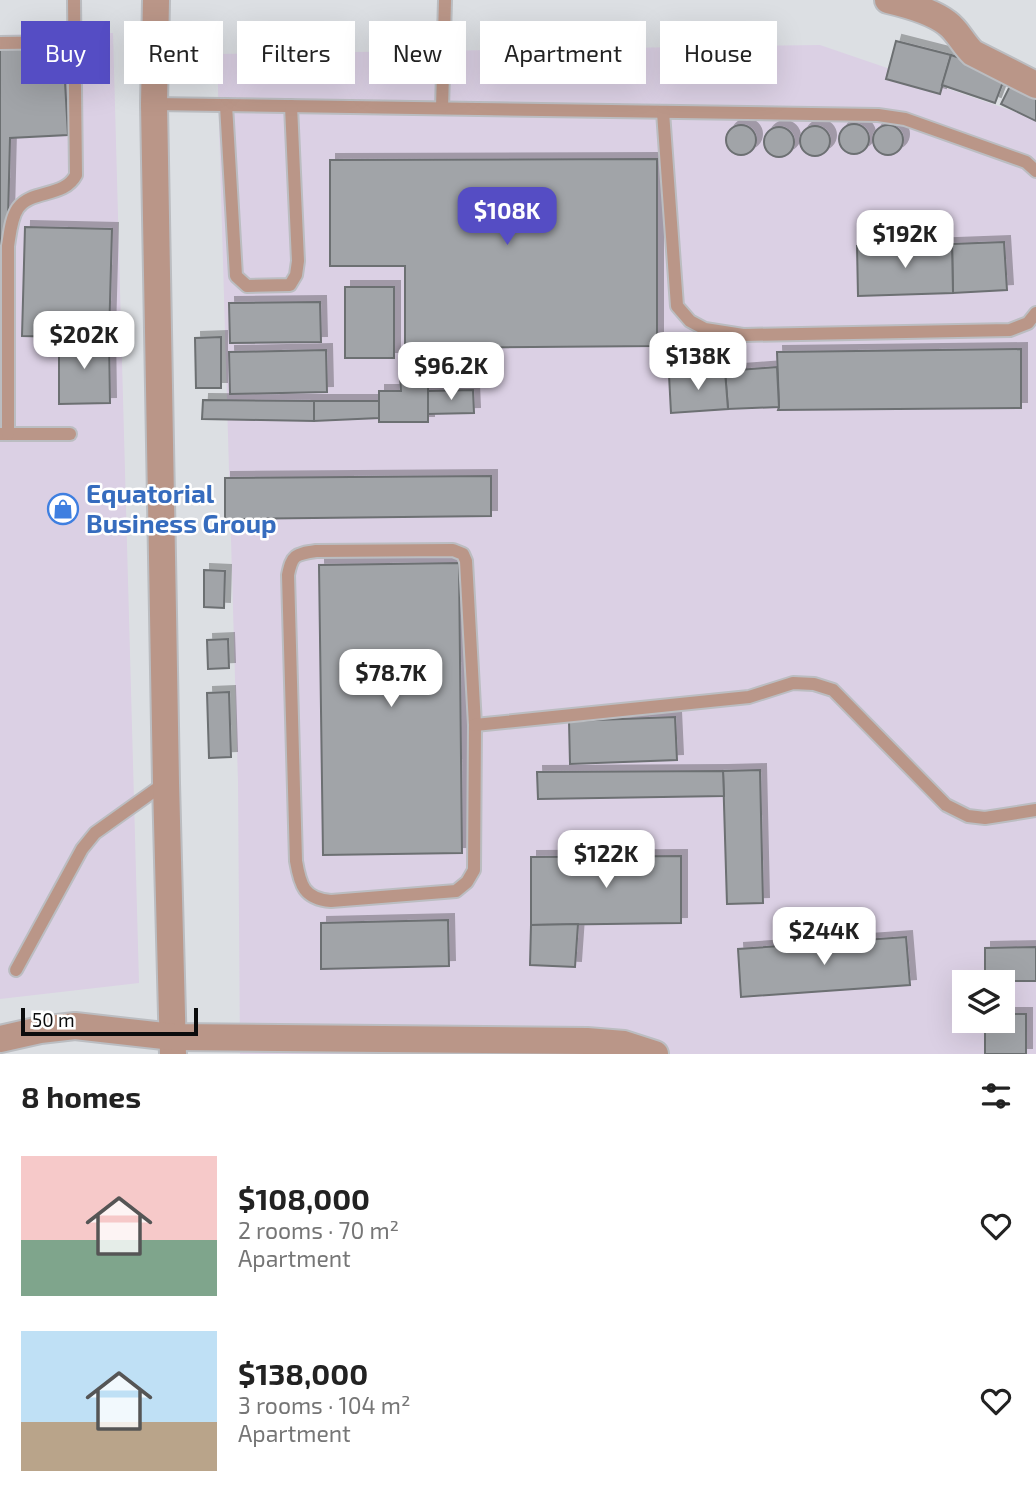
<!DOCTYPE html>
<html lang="en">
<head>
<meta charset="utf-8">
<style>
	:root { --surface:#fff; --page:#f6f6f6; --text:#222; --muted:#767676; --accent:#554dc4 }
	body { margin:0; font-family:"Exo 2",sans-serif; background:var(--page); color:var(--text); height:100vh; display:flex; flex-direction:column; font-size:26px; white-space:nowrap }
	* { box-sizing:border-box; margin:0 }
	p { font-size:23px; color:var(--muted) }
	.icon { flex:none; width:38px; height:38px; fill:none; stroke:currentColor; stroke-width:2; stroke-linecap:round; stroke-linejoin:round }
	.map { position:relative; height:1054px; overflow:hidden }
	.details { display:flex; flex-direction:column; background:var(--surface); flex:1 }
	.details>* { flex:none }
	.banner { position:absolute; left:21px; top:21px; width:994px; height:63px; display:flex; gap:14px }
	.fabs { position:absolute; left:952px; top:970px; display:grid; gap:14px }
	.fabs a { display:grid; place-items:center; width:63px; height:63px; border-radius:0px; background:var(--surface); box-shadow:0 7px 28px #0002; font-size:35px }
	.scale { position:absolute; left:21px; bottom:18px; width:177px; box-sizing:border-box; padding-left:7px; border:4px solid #0b0c0d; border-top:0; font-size:19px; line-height:24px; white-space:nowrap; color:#0b0c0d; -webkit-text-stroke:5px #fff; paint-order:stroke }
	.price { position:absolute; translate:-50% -60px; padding:0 16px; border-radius:14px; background:#fff; color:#222; font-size:23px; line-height:46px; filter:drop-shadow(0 2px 4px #0008) }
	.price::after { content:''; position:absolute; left:50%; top:42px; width:21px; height:16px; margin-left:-10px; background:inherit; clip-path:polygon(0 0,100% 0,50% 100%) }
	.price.active { background:var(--accent); color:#fff }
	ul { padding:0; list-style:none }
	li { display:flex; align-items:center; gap:21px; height:175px; padding:0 21px }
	li span { display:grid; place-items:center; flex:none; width:196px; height:140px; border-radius:0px; color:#555 }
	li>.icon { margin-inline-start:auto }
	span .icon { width:84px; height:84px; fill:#fffc; stroke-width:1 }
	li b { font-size:30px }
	h2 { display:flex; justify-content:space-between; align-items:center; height:84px; padding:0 21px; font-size:30px }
	.pill { padding:0 24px; border-radius:0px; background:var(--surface); box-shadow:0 7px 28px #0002; font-size:24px; line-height:63px }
	.pill.active { background:var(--accent); color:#fff }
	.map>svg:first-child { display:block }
</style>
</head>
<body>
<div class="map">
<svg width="1036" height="1054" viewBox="0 0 1036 1054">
	<defs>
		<filter id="shadow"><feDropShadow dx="6" dy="-6" stdDeviation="0" flood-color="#0004"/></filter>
	</defs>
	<rect width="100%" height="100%" fill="#dcdfe3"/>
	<g fill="#dbd0e4" fill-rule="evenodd">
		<path d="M113,33L139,983L0,999V35Z"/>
		<path d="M820,45L1036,119V1054H240L238,782L217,54ZM964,982H1003V1020H964Z"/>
	</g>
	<g fill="#a1a4a8" stroke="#6c6f72" stroke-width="2" filter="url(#shadow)">
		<path d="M896,41L951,55L940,94L886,79Z"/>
		<path d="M63,47L68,135L10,138L5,340H0V48Z"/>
		<path d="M951,55L1006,74L995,103L942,85Z"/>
		<path d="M1013,80L1036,91V121L1001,104Z"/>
		<circle cx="854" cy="139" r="15"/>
		<circle cx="741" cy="140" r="15"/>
		<circle cx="888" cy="140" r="15"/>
		<circle cx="815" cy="141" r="15"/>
		<circle cx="779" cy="142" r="15"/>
		<path d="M657,159V346L405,348V266H330V160Z"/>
		<path d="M25,227L112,229L109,338L22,336Z"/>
		<path d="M1004,242L1007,290L953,293L952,244Z"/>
		<path d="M952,244L953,293L858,296L857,246Z"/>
		<rect x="345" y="287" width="49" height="71"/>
		<path d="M320,302L321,342L230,343L229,303Z"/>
		<path d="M59,337L109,338L110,403L59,404Z"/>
		<path d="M221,337V388H196L195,338Z"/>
		<path d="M1021,349V408L778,410L779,407L777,352Z"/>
		<path d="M326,350L327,392L230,394L229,352Z"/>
		<path d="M777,367L779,407L728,409L725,371Z"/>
		<path d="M725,371L728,409L671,413L669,375Z"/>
		<path d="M400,376H428V422H379V391H401Z"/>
		<path d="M473,390L474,413L428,414V391Z"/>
		<path d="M203,400L314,401V421L202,419Z"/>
		<path d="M314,401H379V418L314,421Z"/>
		<path d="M491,476V516L225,519V478Z"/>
		<path d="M459,563L462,853L323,855L319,565Z"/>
		<path d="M204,570L225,571L224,608L204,607Z"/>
		<path d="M228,639L229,668L208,669L207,640Z"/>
		<path d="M229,692L231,757L209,758L207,693Z"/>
		<path d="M675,717L677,760L570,764L569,721Z"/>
		<path d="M760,770L763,903L727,904L723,771Z"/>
		<path d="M723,771L724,796L538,799L537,772Z"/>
		<path d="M681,856V923L531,925V857Z"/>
		<path d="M448,920L449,966L321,969V923Z"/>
		<path d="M578,924L575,967L530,965L531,925Z"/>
		<path d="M906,937L910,985L741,997L738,949Z"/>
		<path d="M1036,947V981H985V948Z"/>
		<path d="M1003,1014H1026V1054H985V1020H1003Z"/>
	</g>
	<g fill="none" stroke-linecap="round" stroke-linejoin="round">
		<g stroke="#bbbdc1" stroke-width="16">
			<g id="service">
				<path d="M0,43L75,42"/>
				<path d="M154,104L878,115L905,119L1026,162L1036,171"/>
				<path d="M226,105L236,276L247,286L290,285L296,275L298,261L291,106"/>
				<path d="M442,108L445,0"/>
				<path d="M663,112L677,306L690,321L705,329L743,335L1010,330L1028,323L1036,313"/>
				<path d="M0,434H70"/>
				<path d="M8,434V246C10,234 11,218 18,208C32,189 64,198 76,175L74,0"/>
				<path d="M453,550L463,554L466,561L475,725L474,870L467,882L456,891L331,901C304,899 300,885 296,861L288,575C292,555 295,554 316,551Z"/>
				<path d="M475,725L749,697L793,683L814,684L833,690L946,805L968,816L985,818L1036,810"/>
				<path d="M16,970L82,849L95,833L165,783"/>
			</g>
		</g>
		<g stroke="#bbbdc1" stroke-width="30">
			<g id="minor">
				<path d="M156,0L154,104L166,783L173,1054"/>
				<path d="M888,0C905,4 933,12 947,23C958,31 963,44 973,53L1036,85"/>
				<path d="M0,1039L40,1030L75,1026L173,1037L587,1041L624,1044L655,1054"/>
			</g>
		</g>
		<use href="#service" stroke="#ba9688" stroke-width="12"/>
		<use href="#minor" stroke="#ba9688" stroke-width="26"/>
	</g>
	<defs>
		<g id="shop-ring" transform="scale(1.575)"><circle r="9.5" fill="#fff" stroke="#3f7fe0" stroke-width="1.5"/><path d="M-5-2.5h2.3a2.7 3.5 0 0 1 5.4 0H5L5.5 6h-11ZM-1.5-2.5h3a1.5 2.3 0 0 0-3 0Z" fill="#3f7fe0"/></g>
	</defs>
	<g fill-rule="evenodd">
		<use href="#shop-ring" x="63" y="509"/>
	</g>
	<g text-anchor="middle" stroke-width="5" stroke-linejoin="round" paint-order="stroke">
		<g font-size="26" font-weight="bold" fill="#366cbe" stroke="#fff" text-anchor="start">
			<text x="86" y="503">Equatorial<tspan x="86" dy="30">Business Group</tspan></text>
		</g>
	</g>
</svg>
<div class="fabs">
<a><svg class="icon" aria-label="layers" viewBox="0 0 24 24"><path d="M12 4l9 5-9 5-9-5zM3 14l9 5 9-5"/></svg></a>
</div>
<div class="scale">50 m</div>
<b class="price active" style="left:507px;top:247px">$108K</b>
<b class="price" style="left:905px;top:270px">$192K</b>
<b class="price" style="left:84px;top:371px">$202K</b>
<b class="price" style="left:698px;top:392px">$138K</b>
<b class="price" style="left:451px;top:402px">$96.2K</b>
<b class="price" style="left:391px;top:709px">$78.7K</b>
<b class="price" style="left:606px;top:890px">$122K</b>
<b class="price" style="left:824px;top:967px">$244K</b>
<div class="banner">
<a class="pill active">Buy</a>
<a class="pill">Rent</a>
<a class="pill">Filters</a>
<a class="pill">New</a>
<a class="pill">Apartment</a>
<a class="pill">House</a>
</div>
</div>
<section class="details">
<h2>8 homes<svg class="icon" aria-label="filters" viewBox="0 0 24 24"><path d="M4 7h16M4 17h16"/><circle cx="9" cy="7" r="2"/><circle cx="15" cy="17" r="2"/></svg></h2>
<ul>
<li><span style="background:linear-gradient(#f6c9c9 60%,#7fa58c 0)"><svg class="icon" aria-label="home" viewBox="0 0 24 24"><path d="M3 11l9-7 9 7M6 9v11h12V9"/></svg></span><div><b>$108,000</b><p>2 rooms · 70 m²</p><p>Apartment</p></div><svg class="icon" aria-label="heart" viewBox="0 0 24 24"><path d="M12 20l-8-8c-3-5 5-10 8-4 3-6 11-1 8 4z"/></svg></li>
<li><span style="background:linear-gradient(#bfe0f5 65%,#b9a48a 0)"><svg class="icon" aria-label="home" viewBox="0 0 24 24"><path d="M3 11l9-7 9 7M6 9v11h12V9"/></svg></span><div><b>$138,000</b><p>3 rooms · 104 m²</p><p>Apartment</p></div><svg class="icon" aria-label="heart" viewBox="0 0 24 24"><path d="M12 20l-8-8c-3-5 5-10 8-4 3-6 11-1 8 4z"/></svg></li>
</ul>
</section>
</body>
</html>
